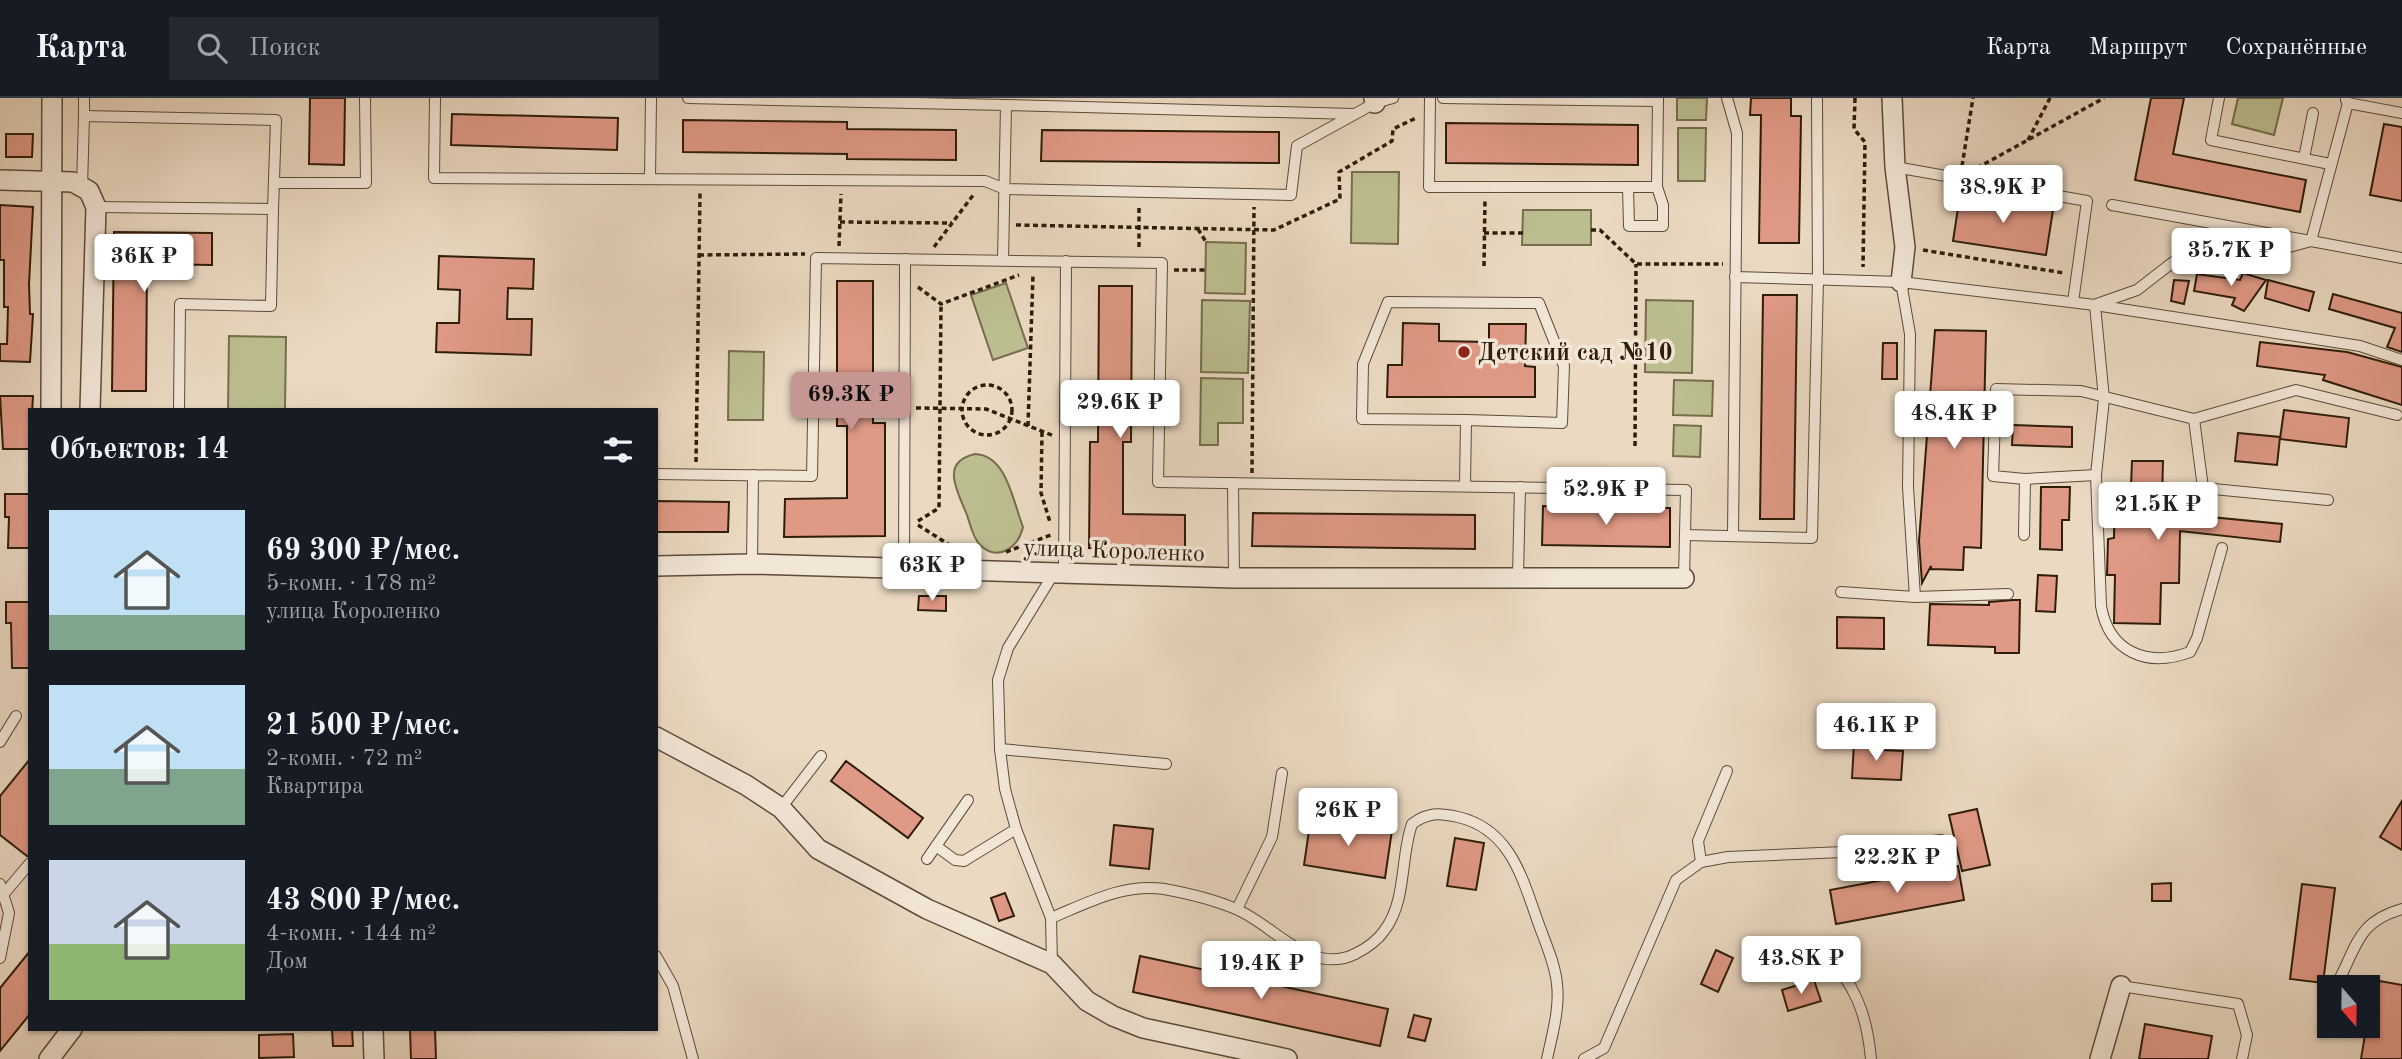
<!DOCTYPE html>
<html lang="ru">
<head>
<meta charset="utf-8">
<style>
	:root { --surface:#171b24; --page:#242831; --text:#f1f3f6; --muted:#9ea1a6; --line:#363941; --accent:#c59692 }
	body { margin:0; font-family:"Old Standard TT",serif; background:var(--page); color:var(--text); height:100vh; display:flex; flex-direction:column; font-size:26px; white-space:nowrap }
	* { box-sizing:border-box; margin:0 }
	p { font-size:23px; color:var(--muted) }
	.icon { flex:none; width:38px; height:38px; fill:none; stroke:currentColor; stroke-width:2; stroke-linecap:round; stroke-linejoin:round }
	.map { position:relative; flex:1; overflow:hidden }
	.side { position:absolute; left:28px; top:310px; width:630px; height:623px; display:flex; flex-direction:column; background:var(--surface); border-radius:0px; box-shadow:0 2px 5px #0004 }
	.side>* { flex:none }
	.needle { width:46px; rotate:160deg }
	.buttons { position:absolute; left:2317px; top:877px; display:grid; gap:14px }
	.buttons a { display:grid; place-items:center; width:63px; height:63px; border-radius:0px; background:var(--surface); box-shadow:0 2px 5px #0004; font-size:35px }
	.price { position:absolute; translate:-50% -60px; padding:0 16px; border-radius:7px; background:#fff; color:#222; font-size:23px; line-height:46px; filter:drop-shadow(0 2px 4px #0008) }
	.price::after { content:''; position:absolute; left:50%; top:42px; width:21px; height:16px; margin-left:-10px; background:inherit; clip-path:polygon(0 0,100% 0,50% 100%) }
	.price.active { background:var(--accent); color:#111 }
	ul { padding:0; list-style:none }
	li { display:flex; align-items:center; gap:21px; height:175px; padding:0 21px }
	li span { display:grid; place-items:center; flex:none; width:196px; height:140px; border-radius:0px; color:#555 }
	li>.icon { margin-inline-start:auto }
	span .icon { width:84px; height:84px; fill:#fffc; stroke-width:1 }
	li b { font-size:30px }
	h2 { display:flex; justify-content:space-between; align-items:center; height:84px; padding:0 21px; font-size:30px }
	header { display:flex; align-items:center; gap:42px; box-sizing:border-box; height:98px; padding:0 35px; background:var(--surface); border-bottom:2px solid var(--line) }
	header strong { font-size:33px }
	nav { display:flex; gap:38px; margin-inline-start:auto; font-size:24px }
	.search { width:490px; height:63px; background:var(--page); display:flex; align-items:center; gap:18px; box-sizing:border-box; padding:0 24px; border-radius:0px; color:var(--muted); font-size:26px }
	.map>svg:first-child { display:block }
</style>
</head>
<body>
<header>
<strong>Карта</strong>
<div class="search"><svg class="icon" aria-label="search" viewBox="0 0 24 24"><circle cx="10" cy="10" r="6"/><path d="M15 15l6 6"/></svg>Поиск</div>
<nav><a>Карта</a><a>Маршрут</a><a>Сохранённые</a></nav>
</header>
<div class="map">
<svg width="2402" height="961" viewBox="0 0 2402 961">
	<rect width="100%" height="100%" fill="#ebd9c2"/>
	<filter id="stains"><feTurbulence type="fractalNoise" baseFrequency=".00286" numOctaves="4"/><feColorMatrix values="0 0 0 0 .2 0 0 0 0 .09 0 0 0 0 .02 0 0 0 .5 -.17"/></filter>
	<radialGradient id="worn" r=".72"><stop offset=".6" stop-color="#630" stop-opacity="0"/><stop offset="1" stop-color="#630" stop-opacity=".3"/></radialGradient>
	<g fill="#bcbe8f" stroke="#756e4c" stroke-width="2">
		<path d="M1677,0H1707L1706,22H1677Z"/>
		<path d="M2238,0H2283L2274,37L2232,26Z"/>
		<path d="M1678,30H1706L1705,83H1678Z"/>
		<path d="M1352,74H1399L1398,146L1351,145Z"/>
		<path d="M1523,112H1591V147H1522Z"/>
		<path d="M1206,144L1246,145L1245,196L1205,195Z"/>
		<path d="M1006,185L1028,250L993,262L971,197Z"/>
		<path d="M1202,202L1250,203L1248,275L1201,274Z"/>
		<path d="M1646,202L1693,203L1692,275L1645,274Z"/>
		<path d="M229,238L286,239L285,311H228Z"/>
		<path d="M729,253L764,254L763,322H728Z"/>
		<path d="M1201,280L1243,281V325H1218V347H1200Z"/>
		<path d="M1674,282L1713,283L1712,318L1673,317Z"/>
		<path d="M1674,327L1701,328L1700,359L1673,358Z"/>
		<path d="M975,356C1007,357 1013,404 1023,429C1018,450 998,464 980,447C973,440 970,426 967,417C958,394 939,364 975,356Z"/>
	</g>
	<g fill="#e09985" stroke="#2e1d0a" stroke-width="2">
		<path d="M310,0H345L344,67L309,66Z"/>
		<path d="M1751,0H1791V18H1801L1799,145H1759L1761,17H1750Z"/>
		<path d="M2151,0H2184L2173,56L2306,82L2300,114L2135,82Z"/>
		<path d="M452,16L618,20L617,52L451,47Z"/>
		<path d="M683,22L847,24V31L956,32V62L847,61V56L683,54Z"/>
		<path d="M1446,25L1638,27V67L1446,65Z"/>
		<path d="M2384,26L2402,29V103L2370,97Z"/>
		<path d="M1042,32L1279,34V65L1041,63Z"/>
		<path d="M6,36H33L32,59H6Z"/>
		<path d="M1960,97L2053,112L2046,157L1953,143Z"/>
		<path d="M0,107L33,109L29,186L30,216H33L30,264L0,263V246H7L8,209H4V162H0Z"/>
		<path d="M114,134L212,135V167L147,166L146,293H112Z"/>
		<path d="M439,158L534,161L533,191L508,190L507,221H532L531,257L436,254L437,225H459L460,192L438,191Z"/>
		<path d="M2243,175L2266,182L2244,213L2232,207L2235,200L2194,193L2197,176L2240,182Z"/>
		<path d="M2174,182L2189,183L2184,206L2171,203Z"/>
		<path d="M2268,182L2314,194L2309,213L2265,200Z"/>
		<path d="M837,183H873V325H885V438L784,439L785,401L847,400V328H837Z"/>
		<path d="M1099,188H1132L1131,344H1123V416L1185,417V451L1089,450L1090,344H1098Z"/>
		<path d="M2333,196L2402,215V254L2387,249L2395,230L2329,211Z"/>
		<path d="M1763,197H1797L1794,421H1760Z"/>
		<path d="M1403,225L1439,226V243L1489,244V226H1526L1525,268L1535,269V299H1387L1388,267H1402Z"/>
		<path d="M1935,232L1986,233L1981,450L1964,449L1963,472L1931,471V468L1922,485L1919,443Z"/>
		<path d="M2260,244L2347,254L2402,269V307L2323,282L2325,277L2257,268Z"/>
		<path d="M1883,245H1897V281H1882Z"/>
		<path d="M0,298H33L30,351H3Z"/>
		<path d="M2284,312L2349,320L2346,349L2280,341Z"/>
		<path d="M2013,327L2072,329V349L2012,347Z"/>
		<path d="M2238,335L2280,339L2277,367L2235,363Z"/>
		<path d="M2132,363H2163L2162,403H2180V416L2282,426L2280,444L2180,433L2179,485H2161L2160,526L2114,525L2115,477H2107L2108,441L2114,440L2115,388H2131Z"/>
		<path d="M2041,389H2070L2069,422H2062V452L2040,451Z"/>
		<path d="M5,396H30V450H8L9,419H5Z"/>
		<path d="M656,403L729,404L728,434H656Z"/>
		<path d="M1543,408L1670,410V449L1542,447Z"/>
		<path d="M1253,415L1475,417V451L1252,448Z"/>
		<path d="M2038,477L2057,478L2055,514L2036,513Z"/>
		<path d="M919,498H946V513L918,512Z"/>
		<path d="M2013,502H2020L2019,555H1995V549L1928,547L1930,506L1989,507V504Z"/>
		<path d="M6,504H30V570H12L11,525H6Z"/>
		<path d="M1837,519L1884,520V551L1837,550Z"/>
		<path d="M1854,645L1882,646V652L1903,653L1901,682L1852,680Z"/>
		<path d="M30,661V758H27L0,737V698Z"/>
		<path d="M846,663L923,720L908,740L831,683Z"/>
		<path d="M2402,703V752L2380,739Z"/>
		<path d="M1977,711L1990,767L1962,773L1949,717Z"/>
		<path d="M1311,719L1392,732L1385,780L1304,767Z"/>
		<path d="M1114,727L1153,731L1149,771L1110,767Z"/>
		<path d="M1455,740L1484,745L1476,792L1447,788Z"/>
		<path d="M1958,768L1964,802L1836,826L1830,792Z"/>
		<path d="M2171,785V803H2152V786Z"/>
		<path d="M2302,786L2335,790L2323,885L2290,881Z"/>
		<path d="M1005,795L1014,818L999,823L991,800Z"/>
		<path d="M1716,852L1733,860L1718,894L1701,886Z"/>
		<path d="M30,853V916L0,953V890Z"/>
		<path d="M1140,858L1388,911L1380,948L1133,894Z"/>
		<path d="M1814,882L1821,903L1788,913L1782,892Z"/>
		<path d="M2374,882L2402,887V961H2361Z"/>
		<path d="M1414,917L1431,921L1425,943L1408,939Z"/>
		<path d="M2145,926L2212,938L2208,961H2139Z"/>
		<path d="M332,931H352L353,948H333Z"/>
		<path d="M410,931H435L436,961H411Z"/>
		<path d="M293,936L294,959L259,960V937Z"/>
	</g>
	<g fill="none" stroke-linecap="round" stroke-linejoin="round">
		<g stroke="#5d4c38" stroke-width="12">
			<g id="lane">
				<path d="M84,0V18"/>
				<path d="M435,0L434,80L985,83L1005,91L1291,97L1297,48L1375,5L1393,0"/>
				<path d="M688,0L1006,7"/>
				<path d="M1430,0L1429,89H1657L1658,0"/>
				<path d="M1443,0L1658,3"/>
				<path d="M1727,0L1737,35L1733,438"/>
				<path d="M2219,0L2211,42L2330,66"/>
				<path d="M2346,2L2348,5L2402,15"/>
				<path d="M2304,60L2313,15"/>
				<path d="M1895,69L2087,103L2073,204"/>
				<path d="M650,81L651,0"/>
				<path d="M274,85H366L365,0"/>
				<path d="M82,89L84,18L276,22L273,111"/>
				<path d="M1628,89L1629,128H1663V107L1657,89"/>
				<path d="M2112,107L2311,143L2348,5"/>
				<path d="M96,109L273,111L271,208L180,206L179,312"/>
				<path d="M1003,162L1006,7L1354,16"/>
				<path d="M1735,179L1901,184L2095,207L2360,248L2402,262"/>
				<path d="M2097,206L2137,192L2177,161L2253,159L2311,143L2402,160"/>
				<path d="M2095,207L2104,301L2096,377L2101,508C2109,554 2147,570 2190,554L2197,540L2222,450"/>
				<path d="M2194,321L2296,292L2397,317"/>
				<path d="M656,376L812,378L816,160L1162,165L1158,384L1686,392L1684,480"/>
				<path d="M2025,381L1993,378L1996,291L2081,293L2194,321L2203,390L2328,402"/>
				<path d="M1233,385L1234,480"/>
				<path d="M1465,388L1466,322L1562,325L1564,268L1539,205L1388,204L1363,266L1362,321L1466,322"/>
				<path d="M1685,437L1812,440L1818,181L1817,0"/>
				<path d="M2024,437L2025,381L2096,377"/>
				<path d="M752,466L753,377"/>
				<path d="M904,471L905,161"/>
				<path d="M1064,474L1066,163"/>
				<path d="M1518,478L1520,389"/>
				<path d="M1841,494L1915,499L1908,389L1910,236L1901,184"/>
				<path d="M1915,499L2008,496"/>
				<path d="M0,644L16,618"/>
				<path d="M1000,651L1166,666"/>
				<path d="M781,710L821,658"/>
				<path d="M936,748L955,762L964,763L1016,731"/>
				<path d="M927,761L968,702"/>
				<path d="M1701,764L1698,743L1727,673"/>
				<path d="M0,786L9,815L0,860"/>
				<path d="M3,797L30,765"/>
				<path d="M1237,811L1272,739L1282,675"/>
				<path d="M1051,820C1087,805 1124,785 1164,791C1186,795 1215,802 1236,811C1274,827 1310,878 1355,856C1365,851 1377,843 1384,833C1407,803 1400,760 1412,726C1428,714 1439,715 1458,719C1510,731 1522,779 1538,824C1545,844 1555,865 1557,886C1560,911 1552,937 1547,961"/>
				<path d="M1823,854C1855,884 1867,917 1871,961"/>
				<path d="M656,858L673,888L693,961"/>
				<path d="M1052,866L1051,820L1016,731L1005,691L1000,651L998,582L1008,550L1054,475"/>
				<path d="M2340,880C2358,844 2360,823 2402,811"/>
				<path d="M2121,888L2238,906L2247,937L2242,961"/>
				<path d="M1584,961L1604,950L1676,782L1701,764L1728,759L1843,754L1941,742"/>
			</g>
		</g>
		<g stroke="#5d4c38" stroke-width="22">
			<g id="street">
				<path d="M1374,0L1375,5"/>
				<path d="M1892,0L1895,69L1905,149L1901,184"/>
				<path d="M0,82L73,84L89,93L96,109L90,312"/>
				<path d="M51,312L52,0"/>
				<path d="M656,468L752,466L1234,480H1684"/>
				<path d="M656,639L746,687L781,710L818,751L927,811L1052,866L1087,903L1113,918L1143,930L1287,961"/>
				<path d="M373,931L374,961"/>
				<path d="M49,961L72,931"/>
				<path d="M2100,961L2121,888"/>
			</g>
		</g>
		<g stroke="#2e1d0a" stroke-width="3.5" stroke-dasharray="5 3.5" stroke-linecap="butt">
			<path d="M1855,0L1854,31L1865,44L1863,169"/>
			<path d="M2028,42L2050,0"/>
			<path d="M1962,68L1973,0"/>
			<path d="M1977,70L2104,0"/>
			<path d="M840,124L952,125"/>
			<path d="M1016,127L1274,132L1340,101L1339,74L1392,43L1393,31L1416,20"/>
			<path d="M1198,131L1206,144"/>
			<path d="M1591,132H1600L1636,166H1723"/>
			<path d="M1484,135H1523"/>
			<path d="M839,148L841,96"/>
			<path d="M934,149L974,96"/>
			<path d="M1139,149V107"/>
			<path d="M1923,152L2064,175"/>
			<path d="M699,157L805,156"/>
			<path d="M1484,168L1485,101"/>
			<path d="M1174,172H1205"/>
			<path d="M918,189L941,206L1019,177"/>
			<circle cx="987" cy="312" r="25"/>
			<path d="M916,310L986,311L1054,338"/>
			<path d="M1028,328L1033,176"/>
			<path d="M1042,334L1041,395L1050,424"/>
			<path d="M1635,348L1636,166"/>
			<path d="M696,364L700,95"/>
			<path d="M1252,375L1254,109"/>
			<path d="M918,423L939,410L941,206"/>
			<path d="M918,427L959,453"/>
			<path d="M1006,454L1051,437"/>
		</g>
		<use href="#lane" stroke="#f2e6d7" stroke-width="10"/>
		<use href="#street" stroke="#f2e6d7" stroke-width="19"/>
	</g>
	<circle fill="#8f2418" stroke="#f2e6d7" stroke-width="2.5" cx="1464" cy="254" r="7"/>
	<g text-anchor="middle" stroke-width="7" stroke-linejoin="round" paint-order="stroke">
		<g font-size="24" font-weight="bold" fill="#2e1d0a" stroke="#f2e6d7" text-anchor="start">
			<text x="1478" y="262">Детский сад №10</text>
		</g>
		<g font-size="24" fill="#2e1d0a" stroke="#f2e6d7">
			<text transform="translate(1114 452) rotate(2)" y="8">улица Короленко</text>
		</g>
	</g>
	<rect width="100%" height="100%" filter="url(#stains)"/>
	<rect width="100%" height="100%" fill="url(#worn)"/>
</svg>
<div class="buttons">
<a><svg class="needle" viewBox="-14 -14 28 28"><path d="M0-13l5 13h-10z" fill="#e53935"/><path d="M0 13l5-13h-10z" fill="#9ea1a6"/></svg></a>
</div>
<b class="price" style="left:2003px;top:127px">38.9K ₽</b>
<b class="price" style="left:2231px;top:190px">35.7K ₽</b>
<b class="price" style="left:144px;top:196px">36K ₽</b>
<b class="price active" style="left:851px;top:334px">69.3K ₽</b>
<b class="price" style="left:1120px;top:342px">29.6K ₽</b>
<b class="price" style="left:1954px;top:353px">48.4K ₽</b>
<b class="price" style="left:1606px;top:429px">52.9K ₽</b>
<b class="price" style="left:2158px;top:444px">21.5K ₽</b>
<b class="price" style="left:932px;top:505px">63K ₽</b>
<b class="price" style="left:1876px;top:665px">46.1K ₽</b>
<b class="price" style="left:1348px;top:750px">26K ₽</b>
<b class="price" style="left:1897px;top:797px">22.2K ₽</b>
<b class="price" style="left:1801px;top:898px">43.8K ₽</b>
<b class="price" style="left:1261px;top:903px">19.4K ₽</b>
<section class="side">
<h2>Объектов: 14<svg class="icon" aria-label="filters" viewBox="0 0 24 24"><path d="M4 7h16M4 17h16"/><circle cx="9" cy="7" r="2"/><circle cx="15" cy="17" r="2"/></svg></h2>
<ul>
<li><span style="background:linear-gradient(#bfe0f5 75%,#7fa58c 0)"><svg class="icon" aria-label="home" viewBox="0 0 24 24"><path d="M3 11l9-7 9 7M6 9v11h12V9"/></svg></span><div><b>69 300 ₽/мес.</b><p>5-комн. · 178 m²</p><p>улица Короленко</p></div></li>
<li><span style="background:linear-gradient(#bfe0f5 60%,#7fa58c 0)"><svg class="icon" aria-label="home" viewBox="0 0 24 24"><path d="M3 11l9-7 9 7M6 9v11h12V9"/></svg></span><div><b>21 500 ₽/мес.</b><p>2-комн. · 72 m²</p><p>Квартира</p></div></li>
<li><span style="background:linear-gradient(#c9d6e8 60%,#8fb573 0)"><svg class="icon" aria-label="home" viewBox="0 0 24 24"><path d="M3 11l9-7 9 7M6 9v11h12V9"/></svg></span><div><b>43 800 ₽/мес.</b><p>4-комн. · 144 m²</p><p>Дом</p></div></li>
</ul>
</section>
</div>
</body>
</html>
